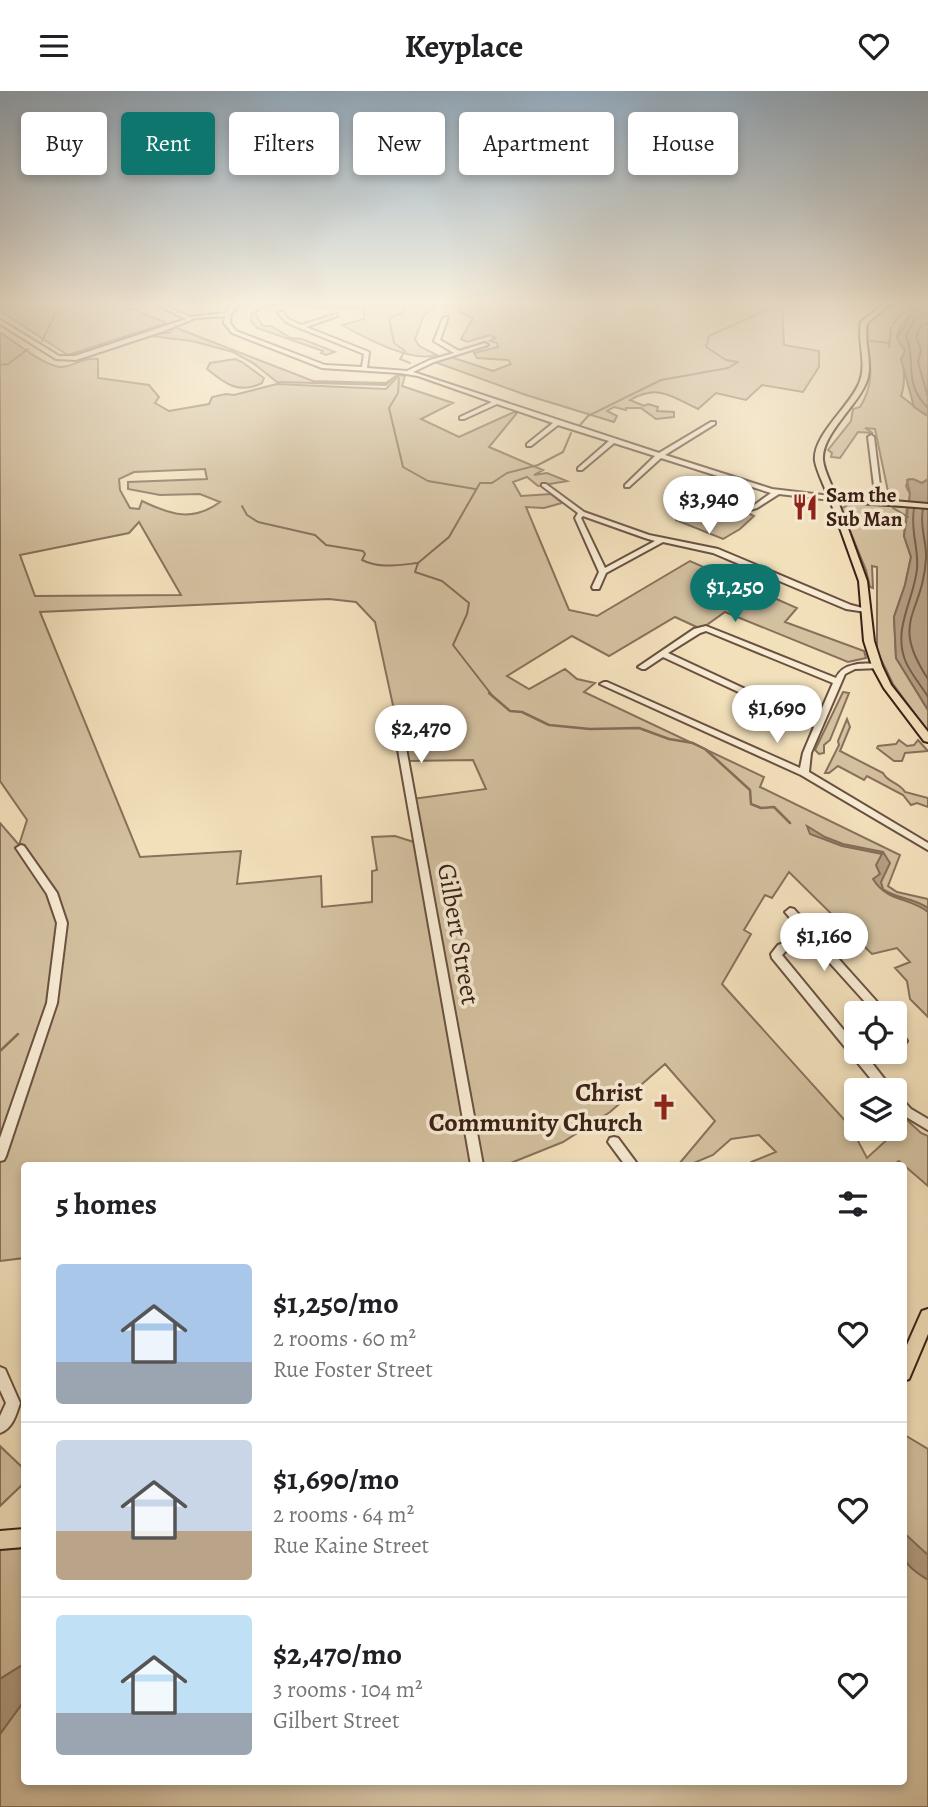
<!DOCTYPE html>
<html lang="en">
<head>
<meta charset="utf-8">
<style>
	:root { --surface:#fff; --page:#f2f2f2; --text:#202124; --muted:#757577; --line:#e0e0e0; --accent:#0f766e }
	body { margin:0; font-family:Alegreya,serif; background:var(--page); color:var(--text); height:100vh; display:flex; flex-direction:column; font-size:26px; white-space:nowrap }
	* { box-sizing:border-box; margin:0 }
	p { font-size:23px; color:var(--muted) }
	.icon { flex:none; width:38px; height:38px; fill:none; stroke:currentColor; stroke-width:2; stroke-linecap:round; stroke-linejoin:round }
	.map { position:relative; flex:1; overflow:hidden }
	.details { position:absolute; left:21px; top:1071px; width:886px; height:623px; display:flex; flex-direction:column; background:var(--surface); border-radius:7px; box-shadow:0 4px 10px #0003 }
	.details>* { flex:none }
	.top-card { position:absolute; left:21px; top:21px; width:887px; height:63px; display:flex; gap:14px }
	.buttons { position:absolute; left:844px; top:910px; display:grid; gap:14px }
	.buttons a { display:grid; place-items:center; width:63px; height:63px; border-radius:7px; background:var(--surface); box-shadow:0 4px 10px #0003; font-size:35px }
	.price { position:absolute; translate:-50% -60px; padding:0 16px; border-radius:24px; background:#fff; color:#222; font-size:23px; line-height:46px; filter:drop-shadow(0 2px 4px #0008) }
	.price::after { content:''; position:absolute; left:50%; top:42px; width:21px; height:16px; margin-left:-10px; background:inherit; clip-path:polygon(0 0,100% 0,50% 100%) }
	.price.current { background:var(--accent); color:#fff }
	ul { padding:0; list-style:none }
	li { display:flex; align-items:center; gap:21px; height:175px; padding:0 35px }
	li+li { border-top:2px solid var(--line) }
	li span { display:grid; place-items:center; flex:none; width:196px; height:140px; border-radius:7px; color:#555 }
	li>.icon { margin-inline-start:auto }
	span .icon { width:84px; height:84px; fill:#fffc; stroke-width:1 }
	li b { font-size:30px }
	h2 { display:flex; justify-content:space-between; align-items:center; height:84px; padding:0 35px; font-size:30px }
	.chip { padding:0 24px; border-radius:7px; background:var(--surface); box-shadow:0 4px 10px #0003; font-size:24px; line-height:63px }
	.chip.current { background:var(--accent); color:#fff }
	header { display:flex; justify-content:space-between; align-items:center; height:91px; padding:0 35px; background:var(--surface); font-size:32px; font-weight:700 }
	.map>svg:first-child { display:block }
</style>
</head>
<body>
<header><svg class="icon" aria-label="menu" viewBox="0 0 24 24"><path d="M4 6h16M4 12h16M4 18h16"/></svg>Keyplace<svg class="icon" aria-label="heart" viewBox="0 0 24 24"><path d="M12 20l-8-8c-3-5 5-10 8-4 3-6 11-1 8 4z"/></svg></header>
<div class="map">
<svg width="928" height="1716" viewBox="0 0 928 1716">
	<rect width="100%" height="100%" fill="#f2e0bb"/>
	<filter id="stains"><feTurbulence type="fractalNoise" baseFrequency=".00286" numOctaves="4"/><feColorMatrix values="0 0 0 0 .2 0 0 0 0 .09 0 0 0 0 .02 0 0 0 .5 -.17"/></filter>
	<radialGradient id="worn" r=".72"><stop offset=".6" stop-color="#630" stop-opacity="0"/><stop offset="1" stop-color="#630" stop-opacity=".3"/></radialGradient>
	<g fill="#d3c09f" stroke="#88705b" stroke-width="2" fill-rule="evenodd">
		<path d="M20,211H115L167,232L68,264L0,220V216Z"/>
		<path d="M259,211L282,213L267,215V217L260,218L255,223L263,235H271L291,247L302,248L335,261L326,264L321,262L323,260L257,237L251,230V223L262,215L256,213Z"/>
		<path d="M314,211H789L782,214L784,254L819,260V276L803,301L762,294L746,309L716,302L698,318C671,305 658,293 630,309L644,315L648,313L658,316L657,320L674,321V326L656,328L641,317H626V319L614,316L607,320L617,325L614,331L526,304L432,270L448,265L493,280L511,273L508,269L477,267L474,262L498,256L497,252L490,250L495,247L490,244L467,251L461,248L473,227L458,220L460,215L433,216L436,218L424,224L415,248L419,255L437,264C411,272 365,247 342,234L364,228V218C339,214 315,219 291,213Z"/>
		<path d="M896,211H928V214C913,221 900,229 897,246L906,260C900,277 908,287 901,305C911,312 917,319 928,325V388L922,392L909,388L906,395L910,403L909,412L890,410L875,338L865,337L873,342L858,341L840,367L831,366L832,362L828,359L851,330L853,318L860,316C882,281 861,259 870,230Z"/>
		<path d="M174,236L313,290L386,292L397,284L386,294L277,291L253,272L233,261L192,250L151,245L155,242H170Z"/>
		<path d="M0,241C13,250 45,275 60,276C75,276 81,266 98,268V287L149,294L159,306L155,312L169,320L209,313L212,306L226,303L234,304L277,293L386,298L399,284L405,285L402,295L453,312L421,328L459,346L514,321L517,322L489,356L543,379L534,384L547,382L567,390L538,395L527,386L513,391L521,405L551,403L562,412L544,417L526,416L569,519L597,525L690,470L797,517L785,531L864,560L866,567L848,571L725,521L701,538L675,526L609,565L572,545L507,585L529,598L565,578L577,588L595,592L584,601L764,686L760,696L900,764L888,795L897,801L928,808V926L910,908L907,890L895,877L910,871L897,857L872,863L789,781L772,807L765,804L744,839L751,843L722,893L850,1035L867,1067L902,1035L894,1026V1017L921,1042L928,1045V1095L899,1070L892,1074H749L751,1071L776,1061L759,1044L731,1048L713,1064L689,1074H670L679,1073L715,1030L665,973L610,1021L563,1051L506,1074H477L476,1071L458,1074H24V1167L0,1170V732L19,754L27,729L0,690ZM205,378L207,388L128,391V398L160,404L200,403L220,411C193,431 171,424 142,410L139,418L130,417L120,399L119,388L134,381ZM139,431L181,504L35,505L20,464L129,442ZM329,508L356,511L375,531L405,670L473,669L486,698L412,708L420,753L395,745L372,746L377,779L372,780V811L322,816L321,785L237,793L241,760L140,766L40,521Z"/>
		<path d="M235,268L242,271L264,287L262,292C239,304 224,292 207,278L210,272Z"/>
		<path d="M699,400L747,418L748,422L754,425L740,438L723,448L676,429L674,418Z"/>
		<path d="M849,413L907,416L904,445L911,466L905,494L894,526L896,567L928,619V641L893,593L877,560V476L872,475L873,497L870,496L866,479L841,418Z"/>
		<path d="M843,601L849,602L830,649L824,654V662L819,663L815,659Z"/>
		<path d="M847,628L850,636L840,660L883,682C888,692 899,691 905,701L928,707V716L917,712L911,714L903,704L867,685L864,689L838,675L829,682H825L839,654L838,650Z"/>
		<path d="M899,649L907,655L914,654L918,649L928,660L905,662L902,670H894L877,657L878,655L896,653Z"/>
		<path d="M903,1343L928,1358V1716H0V1643L24,1610V1690H903Z"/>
		<path d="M0,1355L24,1378V1392L0,1415Z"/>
		<path d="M24,1457V1573L0,1588V1459Z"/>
	</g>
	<g fill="#b49f83" stroke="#846d58" stroke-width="2">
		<path d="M928,214V325L914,316L901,268L905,260L897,247L912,222Z"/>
		<path d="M913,388L922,392L928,388V619L896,567L894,526L905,494L911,466L904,445L910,403L907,389Z"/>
		<path d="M807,735L825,746L843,753L883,761L890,772L881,791L883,798C897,808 914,807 928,817V821C909,806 887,811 873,788L880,783L876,774L882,763L842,755L810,743Z"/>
		<path d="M903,1441L928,1464V1489C902,1473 903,1470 903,1441Z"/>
		<path d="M24,1573V1610L0,1643V1588Z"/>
	</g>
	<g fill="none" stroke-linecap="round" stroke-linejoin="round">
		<g stroke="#78604d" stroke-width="2">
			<path d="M928,222L915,228L906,245C917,269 902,292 928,317"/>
			<path d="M928,232L921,235L916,245L921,259L918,271L928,306"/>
			<path d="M914,418C910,439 919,457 917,478C914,508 893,537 905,569C910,582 921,594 928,606"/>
			<path d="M923,418C919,436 927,450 926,467C923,524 889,529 928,588"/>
		</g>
		<g stroke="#846d58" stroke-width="2">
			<path d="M917,213L920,211"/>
			<path d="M405,215L404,221L389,227L394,252L405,260L400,268L410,272"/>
			<path d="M910,220L914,221"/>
			<path d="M893,233L902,222L914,214"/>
			<path d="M42,250L61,211"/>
			<path d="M871,250L889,252"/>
			<path d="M889,256L891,236"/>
			<path d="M0,274L8,273L28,258"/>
			<path d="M399,287L398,302L389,317L403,376L428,390L475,398"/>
			<path d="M580,334L588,325L661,289L728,277L738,271L726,269L706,256L709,245L776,215L769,211"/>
			<path d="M242,415L247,424L258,431L315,444L326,454L363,460L365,463L362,469C380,478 399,474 418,472"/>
			<path d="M893,417L908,426"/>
			<path d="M491,603L453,554L467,523L469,512L442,490L415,481L418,472L449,446L480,392H492L507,382L538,374L563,361L571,342"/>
		</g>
		<g stroke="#846d58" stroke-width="2.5">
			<path d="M489,602L510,620L522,621L549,634L590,638L639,637L669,648L693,652L705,658L750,699L751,713L761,717L774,716L790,732"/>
			<path d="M0,960L18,943"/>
		</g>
		<g stroke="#6a5140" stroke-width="4">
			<g id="minor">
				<path d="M151,211H157L190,226L226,222L235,211H240L231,223L230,232L236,240L325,274L362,276L364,263L292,234L285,230L278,222L283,221L288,228L301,234L337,223V225L306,236L369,261L367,277L407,280L430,269L454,262L434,250L443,227L448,226L440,249L459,260L485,252L488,254L434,271L413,281L659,362L711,331H715V333L665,364L772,398L831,405L834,407L831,409L779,403L757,417L747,420L692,398L697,397L748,416L753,415L771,402L661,367L629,396H625V394L655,365L614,352L582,379H578V377L609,350L558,334L531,355H527V353L553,332L497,313L464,328H460V326L492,311L418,285L400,282L322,277L232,242L224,232L225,225L196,227L164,240L76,269L56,268L0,233V229L2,230L59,265H75L186,228Z"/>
				<path d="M871,344L874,346L882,411L879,413L876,411L868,346Z"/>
				<path d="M542,393H546L584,421L649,444L718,458L851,514L870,519L866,521L846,518L713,462L663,451L606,482L599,498H593L592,496L599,481L575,427L578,422L542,395ZM583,425L645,447L655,450L605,477L581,427Z"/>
				<path d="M706,535L836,587C843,571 864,572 880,573V577L855,578L845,583L811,662L809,681L928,752V759L801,684L600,593L604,591H607L800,677L803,662L814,636L663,566L645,578H642L638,576L694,538ZM706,540L833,592L816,631L668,562L700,542Z"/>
				<path d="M395,616L399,619L483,1074H471L391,619Z"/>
				<path d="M21,754L24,755L57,802L67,832L57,912L6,1065L4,1069L0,1070V1047L47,912L57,832L47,803L16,757Z"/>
				<path d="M790,817L794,818L887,922H875L811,851L786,860L782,864L856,954V961H862L866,965L877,961H894V934L898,935L907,950L898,962L872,972L893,999H880L772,867L771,863L778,854L805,845L785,821Z"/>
				<path d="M894,1002L898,1004L911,1018L928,1028V1039L903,1024L894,1015Z"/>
				<path d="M614,1046L618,1047L638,1074H625L608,1051L610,1047Z"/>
				<path d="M0,1276L5,1278L20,1312C16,1324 13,1337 0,1342V1325L6,1312L0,1299Z"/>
			</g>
		</g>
		<g stroke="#3c2117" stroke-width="4">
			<g id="major">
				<path d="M886,211H893L867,232C863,252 874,273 866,292C857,315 821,344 823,369C824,380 832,394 836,405L928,413V417L838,410L867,490L874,550L882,575L891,594L928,641V651L924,650L884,597L872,575L864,550L859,490L830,409L827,407L828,405C824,394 817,381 815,370C812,344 852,314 860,290C867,271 857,251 861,231Z"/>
				<path d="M928,1218V1243L909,1288L903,1290V1263L922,1220Z"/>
				<path d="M24,1438V1456L0,1458V1440Z"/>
			</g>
		</g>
		<use href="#minor" fill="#f7ebd3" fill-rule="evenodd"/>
		<use href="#major" fill="#f2e0bb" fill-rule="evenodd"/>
	</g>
	<linearGradient id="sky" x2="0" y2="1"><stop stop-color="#93acc0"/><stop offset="0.47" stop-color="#f9f1e0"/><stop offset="1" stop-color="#f9f1e0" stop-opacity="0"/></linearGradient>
	<rect width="928" height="451" fill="url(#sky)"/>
	<defs>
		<g id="restaurant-bare" transform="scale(2.1)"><path d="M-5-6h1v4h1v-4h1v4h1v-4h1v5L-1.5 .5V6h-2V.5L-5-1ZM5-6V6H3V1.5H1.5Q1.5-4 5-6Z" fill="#8f2418" stroke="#f7ebd3" stroke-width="2.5" paint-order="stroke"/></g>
		<g id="church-bare" transform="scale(2.1)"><path d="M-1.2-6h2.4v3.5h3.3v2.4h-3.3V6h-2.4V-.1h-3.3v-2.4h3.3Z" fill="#8f2418" stroke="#f7ebd3" stroke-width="2.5" paint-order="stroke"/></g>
	</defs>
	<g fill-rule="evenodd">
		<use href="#restaurant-bare" x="805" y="416"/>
		<use href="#church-bare" x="664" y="1016"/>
	</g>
	<g text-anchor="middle" stroke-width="7" stroke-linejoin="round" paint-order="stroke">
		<g font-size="21" font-weight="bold" fill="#3c2117" stroke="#f7ebd3" text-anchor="start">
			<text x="826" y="411">Sam the<tspan x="826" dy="24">Sub Man</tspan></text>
		</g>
		<g font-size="26" fill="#3c2117" stroke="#f7ebd3">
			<text transform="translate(459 843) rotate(80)" y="9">Gilbert Street</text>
		</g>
		<g font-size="26" font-weight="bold" fill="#3c2117" stroke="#f7ebd3" text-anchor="end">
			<text x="643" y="1010">Christ<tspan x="643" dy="30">Community Church</tspan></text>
		</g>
	</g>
	<rect width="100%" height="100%" filter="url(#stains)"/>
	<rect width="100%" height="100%" fill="url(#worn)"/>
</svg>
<div class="buttons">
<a><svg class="icon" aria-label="locate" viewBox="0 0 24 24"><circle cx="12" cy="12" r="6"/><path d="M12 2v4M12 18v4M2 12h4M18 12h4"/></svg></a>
<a><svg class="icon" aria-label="layers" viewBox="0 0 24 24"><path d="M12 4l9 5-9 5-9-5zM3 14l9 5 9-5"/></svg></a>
</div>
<b class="price" style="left:709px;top:445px">$3,940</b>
<b class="price current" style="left:735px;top:533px">$1,250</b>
<b class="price" style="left:777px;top:654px">$1,690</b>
<b class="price" style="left:421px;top:674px">$2,470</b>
<b class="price" style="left:824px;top:882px">$1,160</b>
<div class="top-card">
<a class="chip">Buy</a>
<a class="chip current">Rent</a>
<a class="chip">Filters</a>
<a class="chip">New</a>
<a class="chip">Apartment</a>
<a class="chip">House</a>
</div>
<section class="details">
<h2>5 homes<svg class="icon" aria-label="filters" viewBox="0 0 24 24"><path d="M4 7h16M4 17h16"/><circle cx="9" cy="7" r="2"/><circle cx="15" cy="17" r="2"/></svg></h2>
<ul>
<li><span style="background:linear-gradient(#a9c7e8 70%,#9aa5b1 0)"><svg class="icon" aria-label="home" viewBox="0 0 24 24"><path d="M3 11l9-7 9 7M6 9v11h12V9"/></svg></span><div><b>$1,250/mo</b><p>2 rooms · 60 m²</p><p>Rue Foster Street</p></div><svg class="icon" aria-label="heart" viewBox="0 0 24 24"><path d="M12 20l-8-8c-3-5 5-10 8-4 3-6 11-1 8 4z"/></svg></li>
<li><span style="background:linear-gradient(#c9d6e8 65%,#b9a48a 0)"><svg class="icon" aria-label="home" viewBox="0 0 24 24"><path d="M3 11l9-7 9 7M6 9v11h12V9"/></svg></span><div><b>$1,690/mo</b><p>2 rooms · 64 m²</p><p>Rue Kaine Street</p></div><svg class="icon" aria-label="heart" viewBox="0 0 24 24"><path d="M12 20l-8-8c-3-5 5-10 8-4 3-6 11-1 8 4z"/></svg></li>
<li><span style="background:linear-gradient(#bfe0f5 70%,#9aa5b1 0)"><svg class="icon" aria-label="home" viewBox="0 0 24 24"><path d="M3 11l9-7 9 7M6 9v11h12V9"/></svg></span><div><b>$2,470/mo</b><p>3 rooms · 104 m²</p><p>Gilbert Street</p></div><svg class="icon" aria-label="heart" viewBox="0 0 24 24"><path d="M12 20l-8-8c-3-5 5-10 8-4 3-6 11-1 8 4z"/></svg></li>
</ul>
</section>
</div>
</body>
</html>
